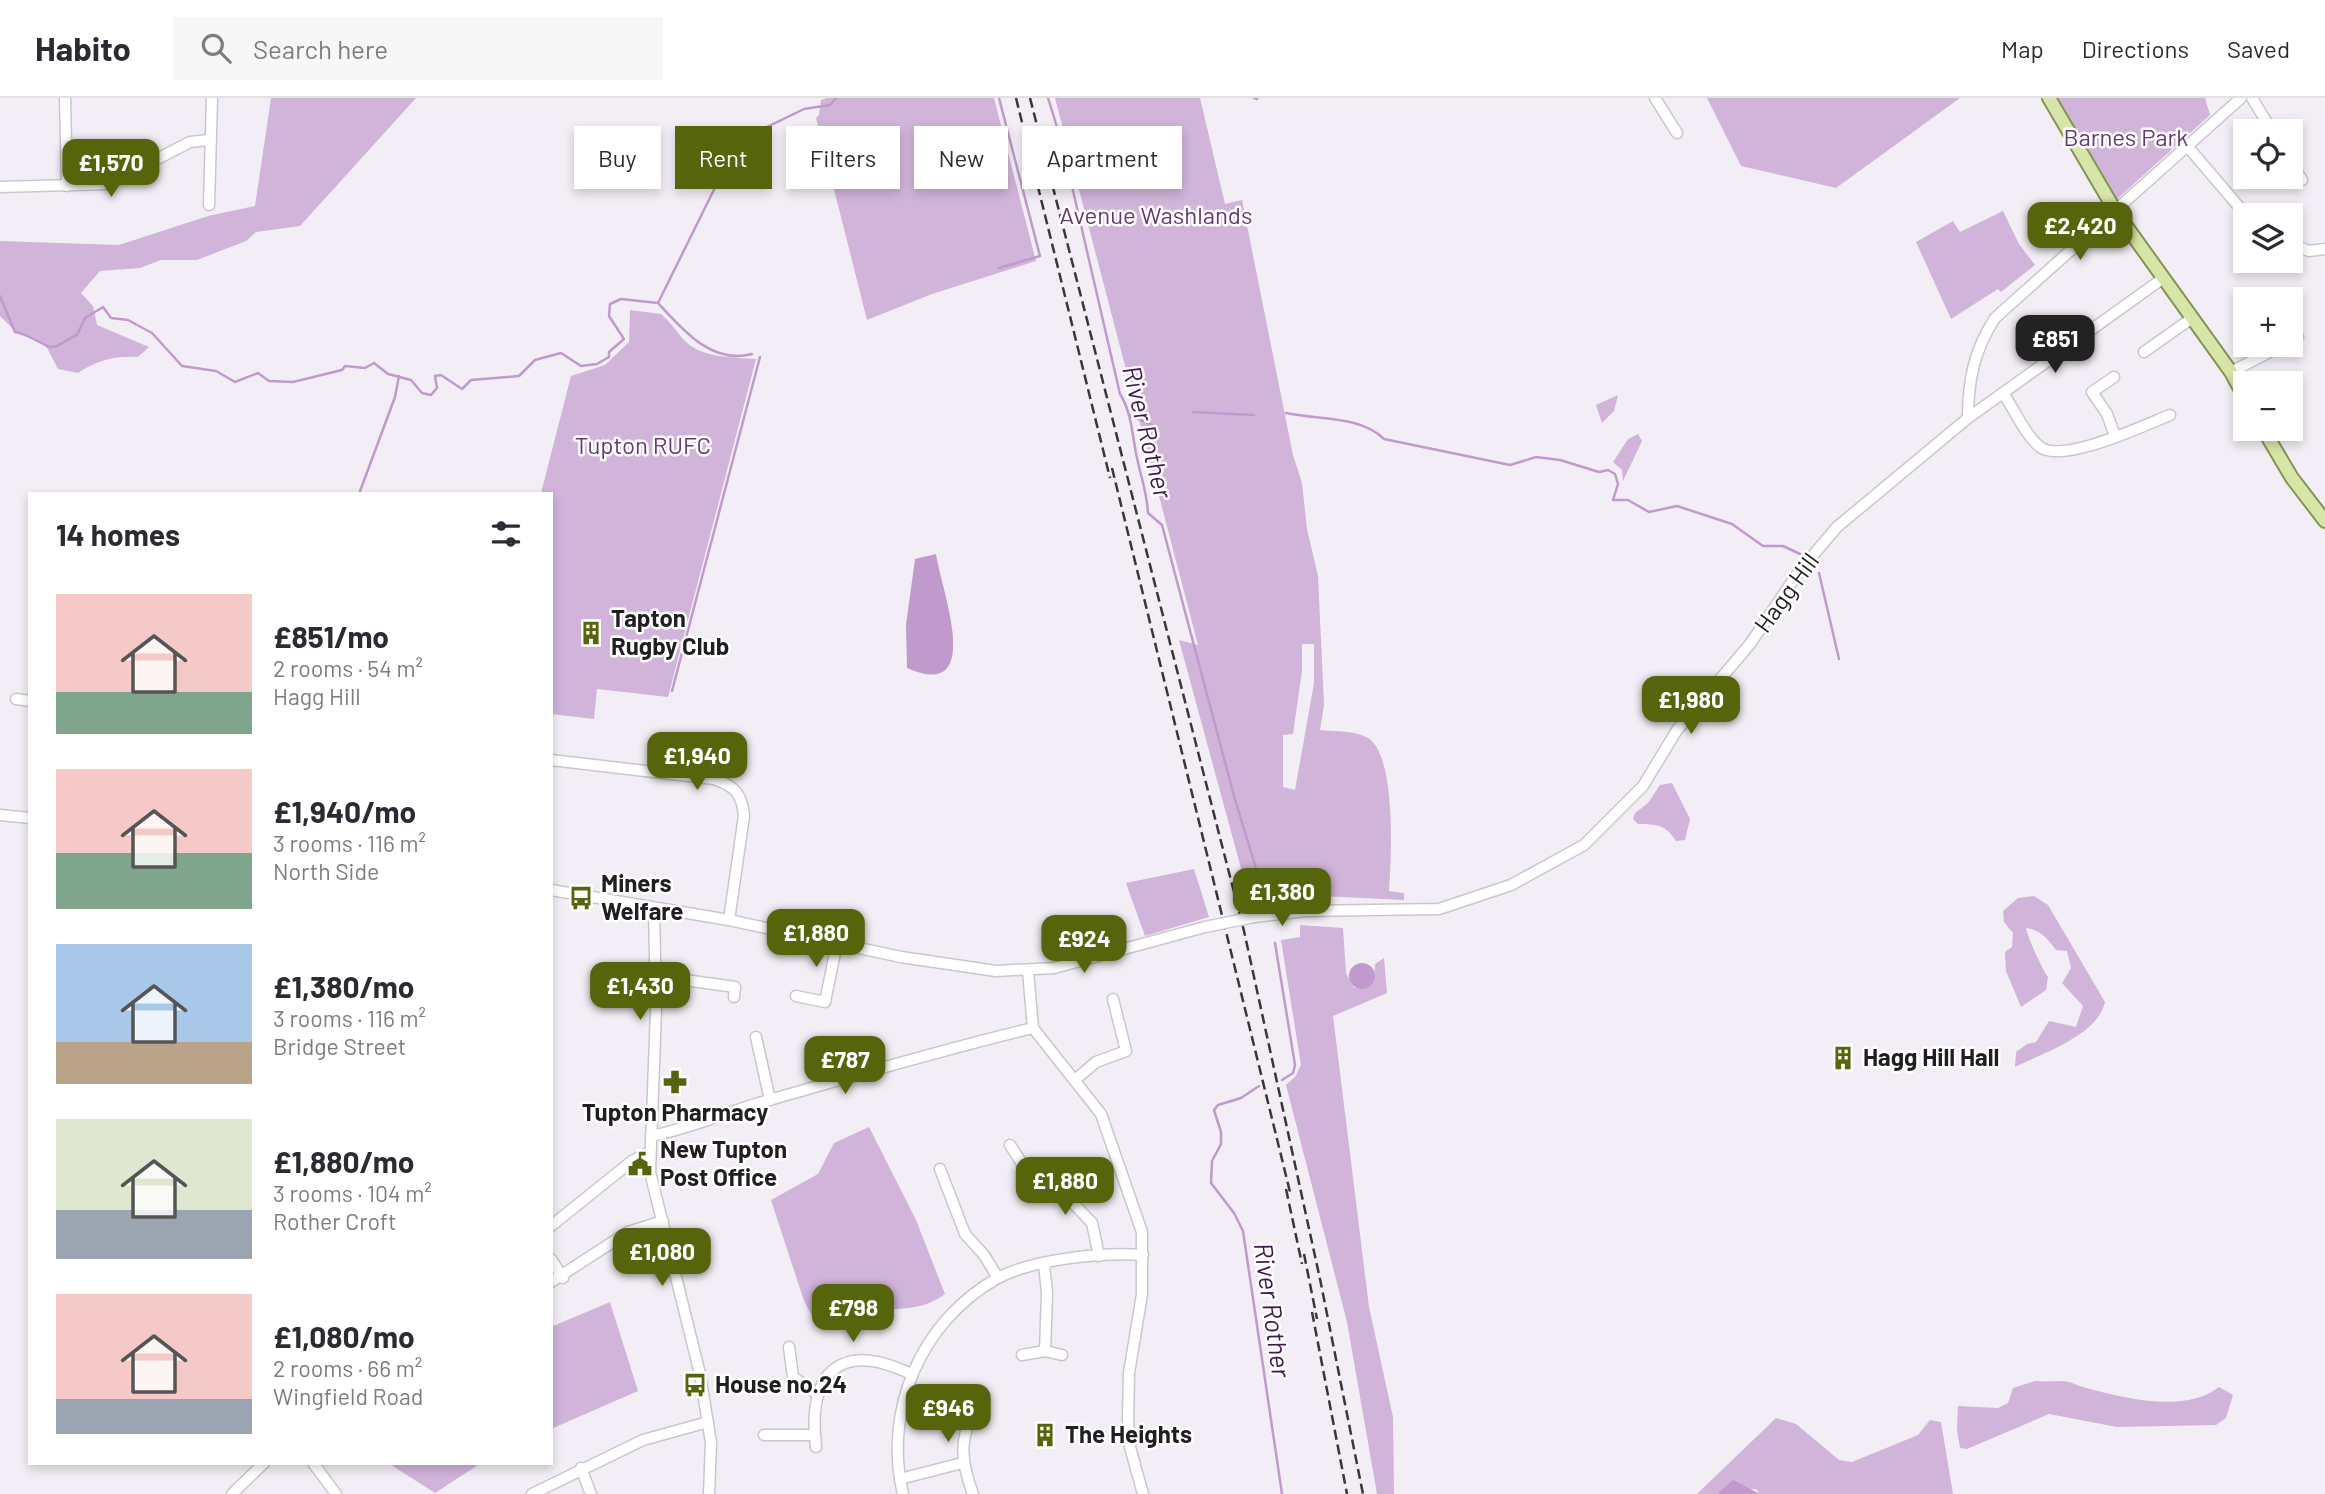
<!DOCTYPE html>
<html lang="en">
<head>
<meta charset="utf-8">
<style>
	:root { --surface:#fff; --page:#f7f7f7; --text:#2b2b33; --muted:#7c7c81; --line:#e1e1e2; --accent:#56650b }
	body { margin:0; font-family:Barlow,sans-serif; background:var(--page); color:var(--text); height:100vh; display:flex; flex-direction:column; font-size:26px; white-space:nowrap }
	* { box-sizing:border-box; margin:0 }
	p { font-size:23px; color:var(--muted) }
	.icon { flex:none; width:38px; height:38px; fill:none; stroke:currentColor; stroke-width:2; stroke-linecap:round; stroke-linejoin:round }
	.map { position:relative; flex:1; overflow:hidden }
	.sheet { position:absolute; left:28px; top:394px; width:525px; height:973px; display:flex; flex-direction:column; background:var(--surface); border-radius:0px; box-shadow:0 4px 10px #0003 }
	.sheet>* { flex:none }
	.banner { position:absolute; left:574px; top:28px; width:665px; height:63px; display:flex; gap:14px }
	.fabs { position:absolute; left:2233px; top:21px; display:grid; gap:14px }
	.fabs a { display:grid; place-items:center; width:70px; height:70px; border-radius:0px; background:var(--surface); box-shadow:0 4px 10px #0003; font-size:35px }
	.price { position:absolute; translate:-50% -60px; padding:0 16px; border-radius:14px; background:var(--accent); color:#fff; font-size:23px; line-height:46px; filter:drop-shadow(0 2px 4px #0008) }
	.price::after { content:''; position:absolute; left:50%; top:42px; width:21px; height:16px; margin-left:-10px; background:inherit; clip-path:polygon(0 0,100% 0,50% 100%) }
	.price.current { background:#222; color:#fff }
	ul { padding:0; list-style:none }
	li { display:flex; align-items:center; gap:21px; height:175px; padding:0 28px }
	li span { display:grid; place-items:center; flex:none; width:196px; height:140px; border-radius:0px; color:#555 }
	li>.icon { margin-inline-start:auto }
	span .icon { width:84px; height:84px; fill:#fffc; stroke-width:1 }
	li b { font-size:30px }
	h2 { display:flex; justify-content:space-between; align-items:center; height:84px; padding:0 28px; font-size:30px }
	.tag { padding:0 24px; border-radius:0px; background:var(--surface); box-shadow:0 4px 10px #0003; font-size:24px; line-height:63px }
	.tag.current { background:var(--accent); color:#fff }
	header { display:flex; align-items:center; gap:42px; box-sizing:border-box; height:98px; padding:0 35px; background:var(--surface); border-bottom:2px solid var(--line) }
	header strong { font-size:33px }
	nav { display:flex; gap:38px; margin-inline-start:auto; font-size:24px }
	.search { width:490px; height:63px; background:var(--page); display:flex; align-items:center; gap:18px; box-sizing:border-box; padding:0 24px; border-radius:0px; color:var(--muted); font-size:26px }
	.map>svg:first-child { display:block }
</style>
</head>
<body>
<header>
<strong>Habito</strong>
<div class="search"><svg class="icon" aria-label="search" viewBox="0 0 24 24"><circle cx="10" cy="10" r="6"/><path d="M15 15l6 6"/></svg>Search here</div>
<nav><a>Map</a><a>Directions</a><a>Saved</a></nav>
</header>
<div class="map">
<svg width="2325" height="1396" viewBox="0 0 2325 1396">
	<rect width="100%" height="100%" fill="#f3eef5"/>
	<g fill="#d0b4da" fill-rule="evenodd">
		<path d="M271,0H416L300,128L256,134L246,143L197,162H161L140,170L100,173L81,195L93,208L97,227L149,249L138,259C114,258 98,262 78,275L58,271L47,250L33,239L17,235L0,218V143L119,147L208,118L255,108Z"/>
		<path d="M827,0H994L1036,163L932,196L867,222L816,20L819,17L821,2Z"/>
		<path d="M1055,0H1200L1225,106L1242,102L1293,357L1302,385L1307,431L1318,478L1324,607L1320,632C1335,634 1355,632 1368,640C1397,658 1391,762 1389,793L1404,795V802L1280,796L1252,811L1179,542L1198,547ZM1302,546H1314V585L1295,692L1283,689V637L1293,636L1302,573Z"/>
		<path d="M1707,0H1960L1836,90L1741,68Z"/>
		<path d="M2055,0H2205L2210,17L2117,101Z"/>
		<path d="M2003,113L2019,146L2035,167L2001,194L1998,191L1951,221L1916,144L1953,123L1960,134Z"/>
		<path d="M630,212L661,216C670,224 676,232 683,241C701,261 732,259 756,261L668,599L597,591L594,621L551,616V396L541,395L571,278L605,267L629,244Z"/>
		<path d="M1618,297L1614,313L1602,325L1596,307Z"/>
		<path d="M1638,336L1642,343L1623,383L1622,372L1613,364L1628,341Z"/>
		<path d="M1672,685L1690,721L1685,742L1676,743C1666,727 1657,726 1638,726L1633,721L1635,715L1648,705L1660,687Z"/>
		<path d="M1194,771L1209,819L1145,838L1126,785Z"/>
		<path d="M2034,798L2048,807L2105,904C2098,937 2043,955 2015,969L2016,954L2027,946L2036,944L2049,923L2076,929L2083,908L2062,885L2071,870L2067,853L2056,852C2047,840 2041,832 2026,830C2027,838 2043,873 2048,879L2046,892L2021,909L2006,873L2005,854L2012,849L2013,835L2004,824L2003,813L2018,800Z"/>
		<path d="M1300,827L1343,830L1346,875L1354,890L1374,884L1375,866L1384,860L1387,895L1333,918L1369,1209L1393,1319L1394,1396H1377L1347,1224L1286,987L1295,979L1301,967L1281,842L1300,839Z"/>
		<path d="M869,1029L916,1122L945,1196C918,1216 890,1210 859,1211C845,1212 829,1220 816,1225L804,1203L771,1102L818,1076L834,1045Z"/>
		<path d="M610,1204L638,1293L551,1331V1229Z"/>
		<path d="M2035,1283C2045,1284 2053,1283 2062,1283C2069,1283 2076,1287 2083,1289C2122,1300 2185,1316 2219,1289L2233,1297L2226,1320L2216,1327L2117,1329L2049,1316L1967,1351L1960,1350L1957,1332L1958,1308L1998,1310L2008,1305L2013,1290Z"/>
		<path d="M1776,1320L1796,1326L1839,1362L1852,1364L1918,1337L1930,1322L1941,1324L1953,1396H1760L1756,1391H1723L1717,1396H1697Z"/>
		<path d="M388,1365H481L435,1395Z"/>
	</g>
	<g fill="#c09acd">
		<path d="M936,456C941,491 986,605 907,570L906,527L915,461Z"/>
		<circle cx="1362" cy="878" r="13"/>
		<path d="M1733,1382L1760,1396H1717Z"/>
	</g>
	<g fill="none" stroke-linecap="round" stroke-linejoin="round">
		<g stroke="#c09acd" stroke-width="2.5">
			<path d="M1048,0L1062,45L1120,296C1132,315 1132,337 1137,360C1141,379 1147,395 1148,415L1162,427L1234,698L1262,790"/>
			<path d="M1254,0L1257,1"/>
			<path d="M999,170L1040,158L999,0"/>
			<path d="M0,198L15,234C29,236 45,249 52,249C60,249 69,239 77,237L85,220L103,209L111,220L128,222L152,235L182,268L216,273L235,284L258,275L269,283L293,284L342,272L345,268L365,270L374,265L388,276L411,282L422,295L431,297L437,290L435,278L441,277L462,291L471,282L519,278L535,262L561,255L581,268L597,266L609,259V254L624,241L609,218L610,206L621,201L658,205L738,43L804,11L830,7L836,0"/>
			<path d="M659,206C683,232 712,267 752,256"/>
			<path d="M1193,314L1254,317"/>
			<path d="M1286,315C1317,322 1360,317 1384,341L1510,367L1536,359L1560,362L1599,374L1608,372L1615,376L1618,386L1613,402H1628L1649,414L1677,408L1732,426L1763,448H1783L1800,456"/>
			<path d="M1129,317L1152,327"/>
			<path d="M359,396L395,299L399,278"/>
			<path d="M1819,475L1839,561"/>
			<path d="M672,593L760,259"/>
			<path d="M1275,845L1295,967L1293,975L1282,982"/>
			<path d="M1259,988L1241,1000L1218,1007L1214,1012L1221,1034V1046L1212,1063L1211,1085L1234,1115L1243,1133L1282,1396"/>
		</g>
		<g stroke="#cbc6cd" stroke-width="13">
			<g id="minor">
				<path d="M65,0L67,88"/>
				<path d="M1655,0L1677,35"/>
				<path d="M2252,0L2272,33"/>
				<path d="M2188,49L2246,117"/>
				<path d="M2291,64L2302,82"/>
				<path d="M0,89L109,86L190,44L209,42"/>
				<path d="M209,107L212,0"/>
				<path d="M2291,146L2309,153L2325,151"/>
				<path d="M2291,243L2298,239"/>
				<path d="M2144,254L2192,220"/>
				<path d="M2231,274L2283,247"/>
				<path d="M2114,279L2092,294L2107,316L2115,338"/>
				<path d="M2003,295C2014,311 2025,337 2040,349C2063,366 2145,327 2170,317"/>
				<path d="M1968,320C1968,283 1974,252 1995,220L2241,0"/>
				<path d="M16,601L30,603"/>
				<path d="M551,662L714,681C735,688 742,696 744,718L729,822"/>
				<path d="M0,717L30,720"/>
				<path d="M551,792L729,822L901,859L996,873L1054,870L1205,829"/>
				<path d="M654,810L656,912L650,1074L700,1276L711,1345L709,1396"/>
				<path d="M1254,819L1306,813L1439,811L1511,787L1584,747L1643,688L1677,632L1750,546L1798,475L1837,429L1968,320L2162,181"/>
				<path d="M1028,873L1033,930L1101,1016L1142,1134V1196L1129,1275L1128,1321L1130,1349L1143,1396"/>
				<path d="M656,878L735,889L734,899"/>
				<path d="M796,898L825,904L837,845"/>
				<path d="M756,939L770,1002"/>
				<path d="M1076,981L1096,964L1126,953L1113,901"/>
				<path d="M651,1038C692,1030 729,1013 769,1002C857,977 945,951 1033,930"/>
				<path d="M1010,1047C1027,1073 1032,1088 1067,1078"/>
				<path d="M1065,1070L1072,1104L1092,1125L1099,1158"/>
				<path d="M940,1071L965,1136L984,1157L998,1180"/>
				<path d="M551,1128L632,1063L650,1054"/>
				<path d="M551,1161L563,1180"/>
				<path d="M1044,1166L1047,1195L1045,1253L1062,1257"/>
				<path d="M551,1184L628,1134L663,1123"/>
				<path d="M789,1249L793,1279L816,1295"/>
				<path d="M1022,1257L1045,1253"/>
				<path d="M764,1337H815"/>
				<path d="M816,1349C807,1274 840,1242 911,1276"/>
				<path d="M313,1365L336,1396"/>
				<path d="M581,1370L591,1396"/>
				<path d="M900,1381L962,1365"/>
				<path d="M232,1396L264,1365"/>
				<path d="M532,1396L643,1342L708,1324"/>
				<path d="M903,1396C883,1312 921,1224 996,1181C1032,1161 1103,1154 1143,1157"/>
				<path d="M973,1396C959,1359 959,1336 981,1302"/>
			</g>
		</g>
		<g stroke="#869453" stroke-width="16">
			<g id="major">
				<path d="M2049,0L2116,114L2231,274L2245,300"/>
				<path d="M2263,331L2292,380L2325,423"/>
			</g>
		</g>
		<use href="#minor" stroke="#fff" stroke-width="10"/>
		<use href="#major" stroke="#d7e5a8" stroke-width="12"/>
		<g stroke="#3a373a" stroke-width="2.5" stroke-dasharray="10 5" stroke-linecap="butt">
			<path d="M1016,0L1110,380"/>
			<path d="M1030,0L1244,833L1320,1181L1363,1396"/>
			<path d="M1112,370L1291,1098"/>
			<path d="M1286,1091L1302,1166"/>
			<path d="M1304,1156L1317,1221"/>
			<path d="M1312,1214L1347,1396"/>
		</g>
		<g stroke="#cbc6cd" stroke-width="13" stroke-linecap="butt">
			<path id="minor-bridge" d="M1205,829L1254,819"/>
		</g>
		<use href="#minor-bridge" stroke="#fff" stroke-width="10"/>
	</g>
	<defs>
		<g id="building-bare" transform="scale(1.89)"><path d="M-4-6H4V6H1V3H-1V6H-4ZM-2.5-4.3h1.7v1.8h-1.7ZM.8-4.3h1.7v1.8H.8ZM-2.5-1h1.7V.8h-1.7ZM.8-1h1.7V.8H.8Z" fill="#56650b" stroke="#fff" stroke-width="2.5" paint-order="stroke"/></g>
		<g id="bus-bare" transform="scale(1.89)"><path d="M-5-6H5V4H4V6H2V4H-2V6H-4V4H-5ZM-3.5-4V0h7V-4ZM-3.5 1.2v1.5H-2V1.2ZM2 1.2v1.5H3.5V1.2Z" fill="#56650b" stroke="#fff" stroke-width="2.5" paint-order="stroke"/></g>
		<g id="pharmacy-bare" transform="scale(1.89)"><path d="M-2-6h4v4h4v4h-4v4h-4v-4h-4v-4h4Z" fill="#56650b" stroke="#fff" stroke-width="2.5" paint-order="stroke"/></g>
		<g id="civic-bare" transform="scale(1.89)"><path d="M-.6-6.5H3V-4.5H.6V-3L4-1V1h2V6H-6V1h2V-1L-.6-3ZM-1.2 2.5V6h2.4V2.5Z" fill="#56650b" stroke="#fff" stroke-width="2.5" paint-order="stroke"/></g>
	</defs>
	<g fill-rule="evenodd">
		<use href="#building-bare" x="591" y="535"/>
		<use href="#bus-bare" x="581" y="800"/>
		<use href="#building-bare" x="1843" y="960"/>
		<use href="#pharmacy-bare" x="675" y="984"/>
		<use href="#civic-bare" x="640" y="1066"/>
		<use href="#bus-bare" x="695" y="1287"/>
		<use href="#building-bare" x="1045" y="1337"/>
	</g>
	<g text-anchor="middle" stroke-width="5" stroke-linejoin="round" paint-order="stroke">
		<g font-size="24" fill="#663776" stroke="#fff">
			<text x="2126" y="48">Barnes Park</text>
			<text x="1156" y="126">Avenue Washlands</text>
			<text x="643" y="356">Tupton RUFC</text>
		</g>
		<g font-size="24" fill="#201e20" stroke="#fff">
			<text transform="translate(1787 495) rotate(-54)" y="8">Hagg Hill</text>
		</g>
		<g font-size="24" font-weight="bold" fill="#201e20" stroke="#fff" text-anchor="start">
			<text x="611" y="529">Tapton<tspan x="611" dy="28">Rugby Club</tspan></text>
			<text x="601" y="794">Miners<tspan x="601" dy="28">Welfare</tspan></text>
			<text x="1863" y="968">Hagg Hill Hall</text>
			<text x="675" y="1023" text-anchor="middle">Tupton Pharmacy</text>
			<text x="660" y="1060">New Tupton<tspan x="660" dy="28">Post Office</tspan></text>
			<text x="715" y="1295">House no.24</text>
			<text x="1065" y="1345">The Heights</text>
		</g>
		<g font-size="26" font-style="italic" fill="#441553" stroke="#fff">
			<text transform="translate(1147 334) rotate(76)" y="9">River Rother</text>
			<text transform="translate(1272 1212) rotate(82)" y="9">River Rother</text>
		</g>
	</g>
</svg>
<div class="fabs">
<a><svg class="icon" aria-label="locate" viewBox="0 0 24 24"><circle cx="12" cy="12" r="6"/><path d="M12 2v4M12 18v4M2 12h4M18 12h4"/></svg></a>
<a><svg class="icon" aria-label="layers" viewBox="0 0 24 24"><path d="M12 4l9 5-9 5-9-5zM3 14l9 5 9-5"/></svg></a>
<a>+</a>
<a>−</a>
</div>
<b class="price" style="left:111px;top:101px">£1,570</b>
<b class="price" style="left:2080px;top:164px">£2,420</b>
<b class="price current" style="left:2055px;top:277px">£851</b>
<b class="price" style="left:1691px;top:638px">£1,980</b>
<b class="price" style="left:697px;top:694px">£1,940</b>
<b class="price" style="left:1282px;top:830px">£1,380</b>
<b class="price" style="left:816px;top:871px">£1,880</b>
<b class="price" style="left:1084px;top:877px">£924</b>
<b class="price" style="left:640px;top:924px">£1,430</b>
<b class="price" style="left:845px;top:998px">£787</b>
<b class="price" style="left:1065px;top:1119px">£1,880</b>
<b class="price" style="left:662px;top:1190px">£1,080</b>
<b class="price" style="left:853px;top:1246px">£798</b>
<b class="price" style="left:948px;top:1346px">£946</b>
<div class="banner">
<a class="tag">Buy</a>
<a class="tag current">Rent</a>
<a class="tag">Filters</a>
<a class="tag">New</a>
<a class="tag">Apartment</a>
</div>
<section class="sheet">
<h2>14 homes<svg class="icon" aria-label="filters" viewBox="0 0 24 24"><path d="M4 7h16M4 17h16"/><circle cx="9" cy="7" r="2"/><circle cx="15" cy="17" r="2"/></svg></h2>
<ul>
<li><span style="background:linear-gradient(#f6c9c9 70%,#7fa58c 0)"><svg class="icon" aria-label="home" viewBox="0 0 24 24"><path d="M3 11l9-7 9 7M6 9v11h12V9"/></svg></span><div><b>£851/mo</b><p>2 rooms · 54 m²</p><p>Hagg Hill</p></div></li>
<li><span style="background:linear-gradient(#f6c9c9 60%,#7fa58c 0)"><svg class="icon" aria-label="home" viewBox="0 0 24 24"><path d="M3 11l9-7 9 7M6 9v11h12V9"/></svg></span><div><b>£1,940/mo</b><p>3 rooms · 116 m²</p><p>North Side</p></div></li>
<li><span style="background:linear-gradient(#a9c7e8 70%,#b9a48a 0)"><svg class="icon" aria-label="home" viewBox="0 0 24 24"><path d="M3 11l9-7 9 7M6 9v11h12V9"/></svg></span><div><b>£1,380/mo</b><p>3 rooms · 116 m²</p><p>Bridge Street</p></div></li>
<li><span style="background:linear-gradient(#dfe7d0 65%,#9aa5b1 0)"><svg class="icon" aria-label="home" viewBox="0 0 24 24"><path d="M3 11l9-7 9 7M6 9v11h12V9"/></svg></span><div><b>£1,880/mo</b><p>3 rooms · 104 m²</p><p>Rother Croft</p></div></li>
<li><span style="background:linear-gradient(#f6c9c9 75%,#9aa5b1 0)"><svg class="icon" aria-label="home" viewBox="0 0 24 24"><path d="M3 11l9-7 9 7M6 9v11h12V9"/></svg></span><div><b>£1,080/mo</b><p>2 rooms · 66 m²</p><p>Wingfield Road</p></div></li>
</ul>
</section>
</div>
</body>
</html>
